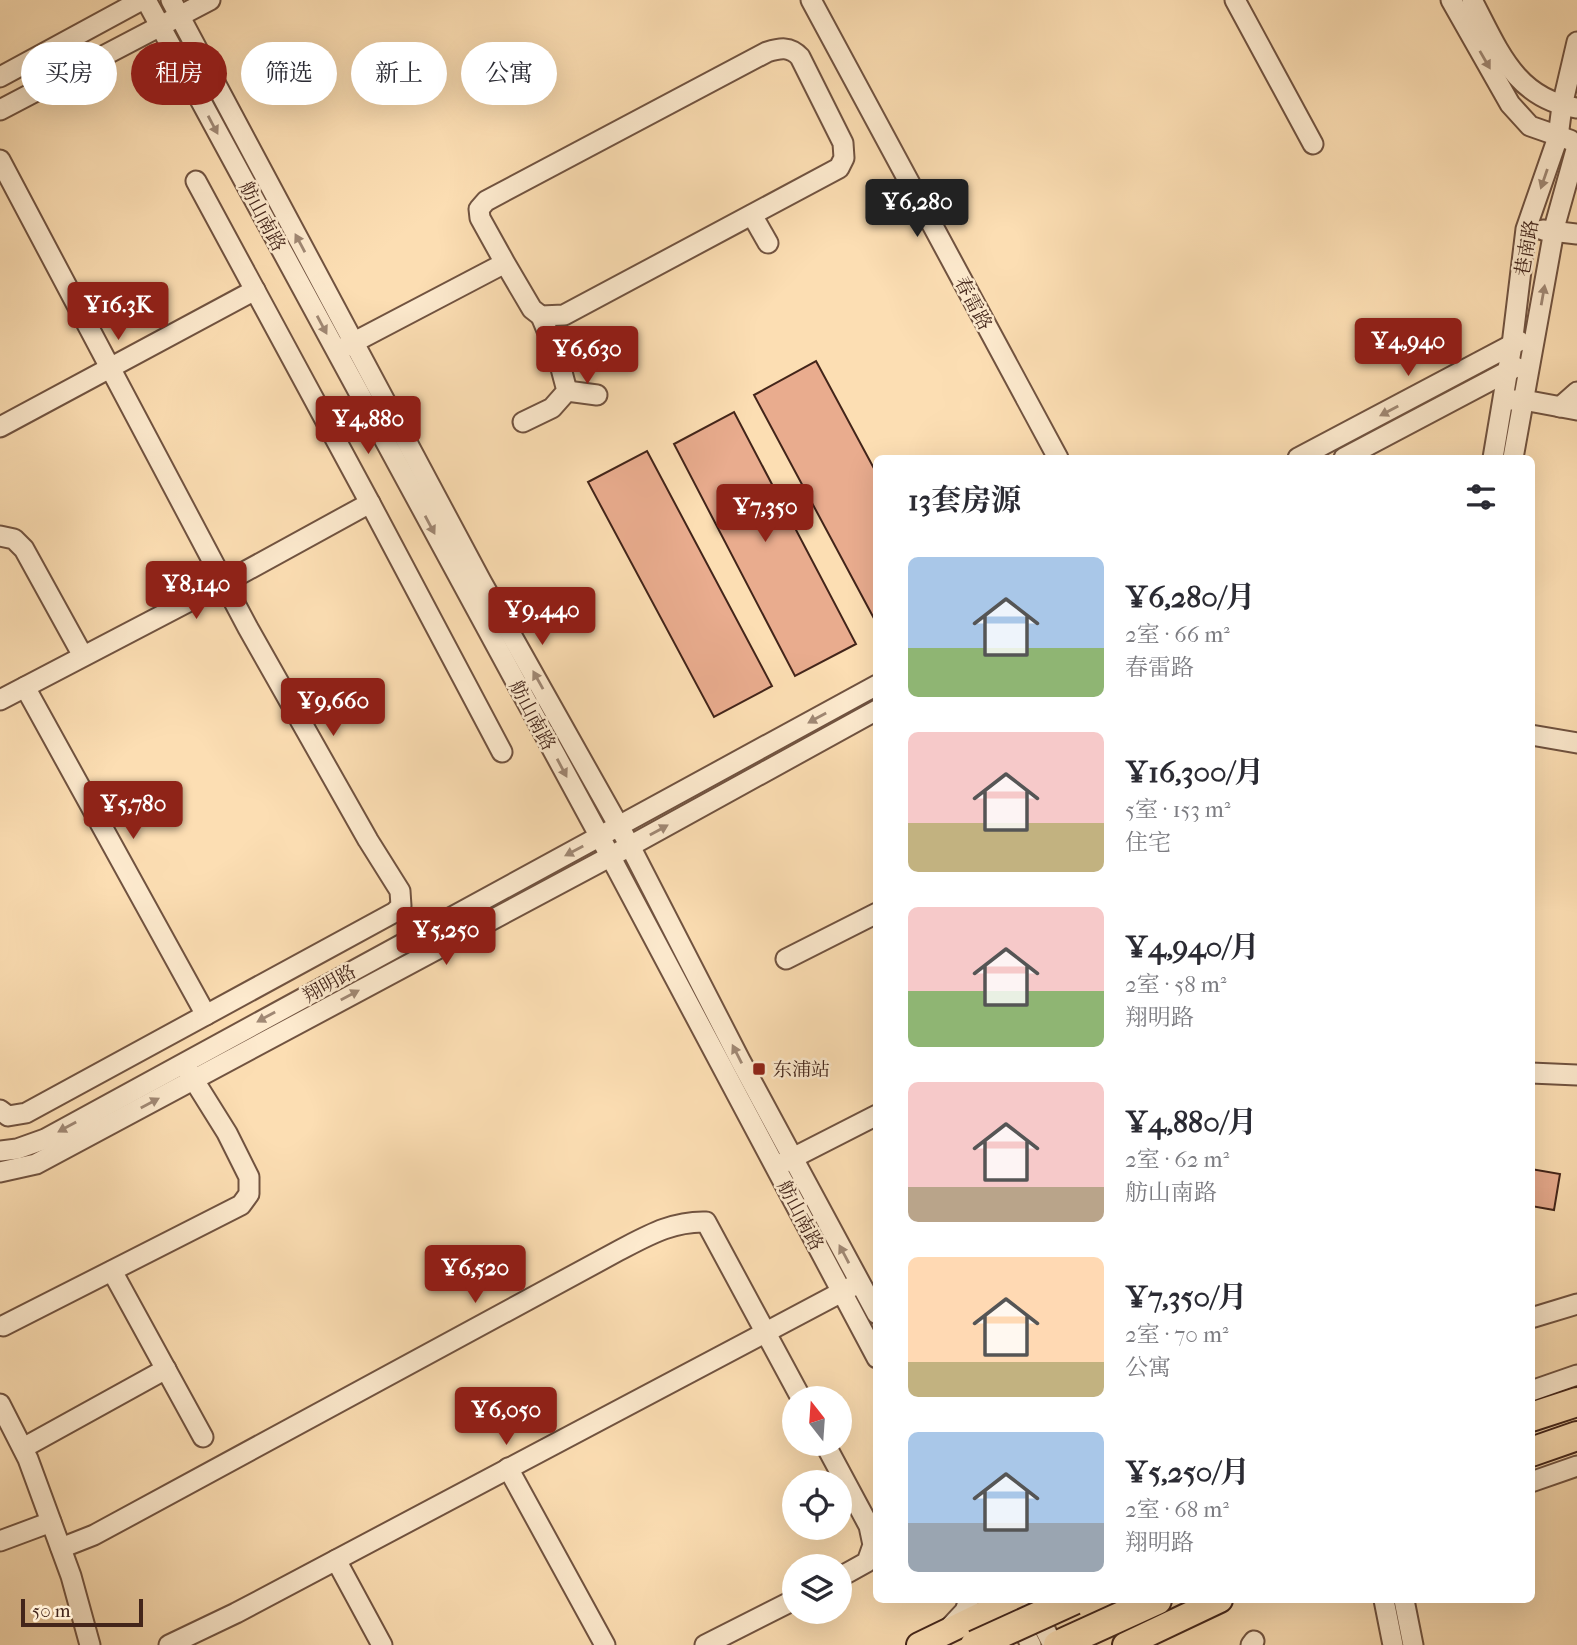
<!DOCTYPE html>
<html lang="zh">
<head>
<meta charset="utf-8">
<style>
	:root { --surface:#fff; --page:#f7f7f7; --text:#2b2b33; --muted:#7c7c81; --accent:#8f2418 }
	body { margin:0; font-family:"IM FELL French Canon","Noto Serif SC",serif; background:var(--page); color:var(--text); height:100vh; display:flex; flex-direction:column; font-size:26px; white-space:nowrap }
	* { box-sizing:border-box; margin:0 }
	p { font-size:23px; color:var(--muted) }
	.icon { flex:none; width:38px; height:38px; fill:none; stroke:currentColor; stroke-width:2; stroke-linecap:round; stroke-linejoin:round }
	.map { position:relative; flex:1; overflow:hidden }
	.sheet { position:absolute; left:873px; top:455px; width:662px; height:1148px; display:flex; flex-direction:column; background:var(--surface); border-radius:10px; box-shadow:0 7px 28px #0002 }
	.sheet>* { flex:none }
	.guide { position:absolute; left:21px; top:42px; width:665px; height:63px; display:flex; gap:14px }
	.needle { width:46px; rotate:343deg }
	.fabs { position:absolute; left:782px; top:1386px; display:grid; gap:14px }
	.fabs a { display:grid; place-items:center; width:70px; height:70px; border-radius:50%; background:var(--surface); box-shadow:0 7px 28px #0002; font-size:35px }
	.scale { position:absolute; left:21px; bottom:18px; width:122px; box-sizing:border-box; padding-left:7px; border:4px solid #43251a; border-top:0; font-size:19px; line-height:24px; white-space:nowrap; color:#43251a; -webkit-text-stroke:5px #fdeace; paint-order:stroke }
	.price { position:absolute; translate:-50% -60px; padding:0 16px; border-radius:7px; background:var(--accent); color:#fff; font-size:23px; line-height:46px; filter:drop-shadow(0 2px 4px #0008) }
	.price::after { content:''; position:absolute; left:50%; top:42px; width:21px; height:16px; margin-left:-10px; background:inherit; clip-path:polygon(0 0,100% 0,50% 100%) }
	.price.on { background:#222; color:#fff }
	ul { padding:0; list-style:none }
	li { display:flex; align-items:center; gap:21px; height:175px; padding:0 35px }
	li span { display:grid; place-items:center; flex:none; width:196px; height:140px; border-radius:10px; color:#555 }
	li>.icon { margin-inline-start:auto }
	span .icon { width:84px; height:84px; fill:#fffc; stroke-width:1 }
	li b { font-size:30px }
	h2 { display:flex; justify-content:space-between; align-items:center; height:84px; padding:0 35px; font-size:30px }
	.pill { padding:0 24px; border-radius:32px; background:var(--surface); box-shadow:0 7px 28px #0002; font-size:24px; line-height:63px }
	.pill.on { background:var(--accent); color:#fff }
	.map>svg:first-child { display:block }
</style>
</head>
<body>
<div class="map">
<svg width="1577" height="1645" viewBox="0 0 1577 1645">
	<rect width="100%" height="100%" fill="#fcdeb3"/>
	<filter id="stains"><feTurbulence type="fractalNoise" baseFrequency=".00286" numOctaves="4"/><feColorMatrix values="0 0 0 0 .2 0 0 0 0 .09 0 0 0 0 .02 0 0 0 .5 -.17"/></filter>
	<radialGradient id="worn" r=".72"><stop offset=".6" stop-color="#630" stop-opacity="0"/><stop offset="1" stop-color="#630" stop-opacity=".3"/></radialGradient>
	<g fill="#e9ac8e" stroke="#43251a" stroke-width="2">
		<path d="M816,361L877,474V624L754,395Z"/>
		<path d="M734,412L856,644L795,676L674,444Z"/>
		<path d="M647,451L772,686L714,717L588,482Z"/>
		<path d="M1531,1169L1560,1174L1554,1210L1531,1206Z"/>
	</g>
	<g fill="none" stroke-linecap="round" stroke-linejoin="round">
		<g stroke="#715340" stroke-width="23">
			<g id="minor">
				<path d="M146,0L600,837L877,1358"/>
				<path d="M171,0L481,581L630,846L740,1060L877,1314"/>
				<path d="M811,0L1058,458"/>
				<path d="M1235,0L1313,144"/>
				<path d="M1451,0L1510,104L1530,126L1570,140"/>
				<path d="M1472,0C1498,49 1515,99 1577,108"/>
				<path d="M0,77L142,0"/>
				<path d="M0,110L210,0"/>
				<path d="M0,160L248,628L368,840L400,891L401,906L395,912L26,1113L8,1116L0,1110"/>
				<path d="M196,181L370,503L502,752"/>
				<path d="M752,215L768,243"/>
				<path d="M1543,230L1577,234"/>
				<path d="M341,349L505,263L532,309L541,316L564,315L839,168L844,158L843,143L800,57C790,46 780,48 767,52L486,201L479,209L480,218L505,263"/>
				<path d="M567,391L597,395"/>
				<path d="M1511,400H1524L1577,410"/>
				<path d="M1560,407L1577,392"/>
				<path d="M523,422L552,408L567,391L558,357L541,316"/>
				<path d="M0,427L255,290"/>
				<path d="M1298,458L1519,341"/>
				<path d="M1344,458L1516,367"/>
				<path d="M1493,458L1512,345L1526,229L1558,137L1562,106L1577,42"/>
				<path d="M1513,458L1555,225L1577,146"/>
				<path d="M0,536L14,539L24,549L83,656"/>
				<path d="M25,687L206,1015"/>
				<path d="M0,700L224,583L370,503"/>
				<path d="M1531,735L1577,743"/>
				<path d="M786,959L877,913"/>
				<path d="M1531,1073L1577,1075"/>
				<path d="M0,1151L17,1149L45,1139L877,685"/>
				<path d="M781,1164L877,1115"/>
				<path d="M0,1172L36,1164L630,846L877,710"/>
				<path d="M112,1271L203,1437"/>
				<path d="M1531,1318L1577,1304"/>
				<path d="M3,1326L241,1205L249,1194V1177L227,1133L187,1069"/>
				<path d="M1531,1391L1577,1375"/>
				<path d="M0,1404L28,1459L71,1576L90,1645"/>
				<path d="M825,1444L869,1526L873,1545L867,1562L840,1577"/>
				<path d="M23,1448L166,1369"/>
				<path d="M508,1468L605,1645"/>
				<path d="M1531,1482L1577,1466"/>
				<path d="M0,1541L51,1522"/>
				<path d="M61,1548L94,1535L618,1251C647,1236 672,1221 706,1222L801,1398"/>
				<path d="M336,1560L382,1645"/>
				<path d="M1030,1600L1053,1645"/>
				<path d="M1384,1600L1393,1645"/>
				<path d="M1404,1600L1413,1645"/>
				<path d="M1016,1616L1031,1645"/>
				<path d="M950,1627L965,1611L969,1600"/>
				<path d="M169,1645L236,1613L853,1286"/>
				<path d="M705,1645L794,1600"/>
				<path d="M1251,1645L1254,1641"/>
			</g>
		</g>
		<g stroke="#43251a" stroke-width="28">
			<g id="major">
				<path d="M919,1645L1012,1600"/>
				<path d="M1125,1645L1220,1600"/>
			</g>
		</g>
		<g stroke="#43251a" stroke-width="32">
			<g id="highway">
				<path d="M1531,1417L1577,1402"/>
				<path d="M1531,1452L1577,1436"/>
				<path d="M1058,1645L1157,1600"/>
			</g>
		</g>
		<use href="#minor" stroke="#fdeace" stroke-width="19"/>
		<use href="#major" stroke="#fcdeb3" stroke-width="24"/>
		<use href="#highway" stroke="#fcdeb3" stroke-width="28"/>
		<g stroke="#43251a" stroke-width="32" stroke-linecap="butt">
			<path id="highway-bridge" d="M975,1645L1074,1600"/>
		</g>
		<use href="#highway-bridge" stroke="#fcdeb3" stroke-width="28"/>
	</g>
	<defs><path id="oneway-solid" d="M-6-.8H1V-3.2L6.5 0L1 3.2V.8H-6Z" transform="scale(1.75)"/></defs>
	<g fill="#a08874">
		<use href="#oneway-solid" transform="translate(1485 60) rotate(60)"/>
		<use href="#oneway-solid" transform="translate(213 125) rotate(62)"/>
		<use href="#oneway-solid" transform="translate(1544 179) rotate(109)"/>
		<use href="#oneway-solid" transform="translate(300 243) rotate(-118)"/>
		<use href="#oneway-solid" transform="translate(1543 295) rotate(-80)"/>
		<use href="#oneway-solid" transform="translate(322 325) rotate(62)"/>
		<use href="#oneway-solid" transform="translate(1389 411) rotate(152)"/>
		<use href="#oneway-solid" transform="translate(430 525) rotate(62)"/>
		<use href="#oneway-solid" transform="translate(538 680) rotate(-119)"/>
		<use href="#oneway-solid" transform="translate(817 718) rotate(151)"/>
		<use href="#oneway-solid" transform="translate(562 768) rotate(62)"/>
		<use href="#oneway-solid" transform="translate(659 830) rotate(-29)"/>
		<use href="#oneway-solid" transform="translate(574 851) rotate(152)"/>
		<use href="#oneway-solid" transform="translate(350 995) rotate(-28)"/>
		<use href="#oneway-solid" transform="translate(266 1017) rotate(151)"/>
		<use href="#oneway-solid" transform="translate(737 1054) rotate(-117)"/>
		<use href="#oneway-solid" transform="translate(150 1103) rotate(-28)"/>
		<use href="#oneway-solid" transform="translate(67 1127) rotate(151)"/>
		<use href="#oneway-solid" transform="translate(844 1254) rotate(-118)"/>
	</g>
	<rect fill="#8f2418" stroke="#fdeace" stroke-width="2.5" x="752" y="1062" width="14" height="14" rx="3.5"/>
	<g text-anchor="middle" stroke-width="5" stroke-linejoin="round" paint-order="stroke">
		<g font-size="19" fill="#43251a" stroke="#fdeace">
			<text transform="translate(263 216) rotate(62)" y="7">舫山南路</text>
			<text transform="translate(1526 248) rotate(-80)" y="7">巷南路</text>
			<text transform="translate(974 303) rotate(62)" y="7">春雷路</text>
			<text transform="translate(533 715) rotate(62)" y="7">舫山南路</text>
			<text transform="translate(329 983) rotate(-29)" y="7">翔明路</text>
			<text transform="translate(801 1215) rotate(62)" y="7">舫山南路</text>
		</g>
		<g font-size="19" fill="#43251a" stroke="#fdeace" text-anchor="start">
			<text x="773" y="1076">东浦站</text>
		</g>
	</g>
	<rect width="100%" height="100%" filter="url(#stains)"/>
	<rect width="100%" height="100%" fill="url(#worn)"/>
</svg>
<div class="fabs">
<a><svg class="needle" viewBox="-14 -14 28 28"><path d="M0-13l5 13h-10z" fill="#e53935"/><path d="M0 13l5-13h-10z" fill="#7c7c81"/></svg></a>
<a><svg class="icon" aria-label="locate" viewBox="0 0 24 24"><circle cx="12" cy="12" r="6"/><path d="M12 2v4M12 18v4M2 12h4M18 12h4"/></svg></a>
<a><svg class="icon" aria-label="layers" viewBox="0 0 24 24"><path d="M12 4l9 5-9 5-9-5zM3 14l9 5 9-5"/></svg></a>
</div>
<div class="scale">50 m</div>
<b class="price on" style="left:917px;top:239px">¥6,280</b>
<b class="price" style="left:118px;top:342px">¥16.3K</b>
<b class="price" style="left:1408px;top:378px">¥4,940</b>
<b class="price" style="left:587px;top:386px">¥6,630</b>
<b class="price" style="left:368px;top:456px">¥4,880</b>
<b class="price" style="left:765px;top:544px">¥7,350</b>
<b class="price" style="left:196px;top:621px">¥8,140</b>
<b class="price" style="left:542px;top:647px">¥9,440</b>
<b class="price" style="left:333px;top:738px">¥9,660</b>
<b class="price" style="left:133px;top:841px">¥5,780</b>
<b class="price" style="left:446px;top:967px">¥5,250</b>
<b class="price" style="left:475px;top:1305px">¥6,520</b>
<b class="price" style="left:506px;top:1447px">¥6,050</b>
<div class="guide">
<a class="pill">买房</a>
<a class="pill on">租房</a>
<a class="pill">筛选</a>
<a class="pill">新上</a>
<a class="pill">公寓</a>
</div>
<section class="sheet">
<h2>13套房源<svg class="icon" aria-label="filters" viewBox="0 0 24 24"><path d="M4 7h16M4 17h16"/><circle cx="9" cy="7" r="2"/><circle cx="15" cy="17" r="2"/></svg></h2>
<ul>
<li><span style="background:linear-gradient(#a9c7e8 65%,#8fb573 0)"><svg class="icon" aria-label="home" viewBox="0 0 24 24"><path d="M3 11l9-7 9 7M6 9v11h12V9"/></svg></span><div><b>¥6,280/月</b><p>2室 · 66 m²</p><p>春雷路</p></div></li>
<li><span style="background:linear-gradient(#f6c9c9 65%,#c2b280 0)"><svg class="icon" aria-label="home" viewBox="0 0 24 24"><path d="M3 11l9-7 9 7M6 9v11h12V9"/></svg></span><div><b>¥16,300/月</b><p>5室 · 153 m²</p><p>住宅</p></div></li>
<li><span style="background:linear-gradient(#f6c9c9 60%,#8fb573 0)"><svg class="icon" aria-label="home" viewBox="0 0 24 24"><path d="M3 11l9-7 9 7M6 9v11h12V9"/></svg></span><div><b>¥4,940/月</b><p>2室 · 58 m²</p><p>翔明路</p></div></li>
<li><span style="background:linear-gradient(#f6c9c9 75%,#b9a48a 0)"><svg class="icon" aria-label="home" viewBox="0 0 24 24"><path d="M3 11l9-7 9 7M6 9v11h12V9"/></svg></span><div><b>¥4,880/月</b><p>2室 · 62 m²</p><p>舫山南路</p></div></li>
<li><span style="background:linear-gradient(#ffd9b3 75%,#c2b280 0)"><svg class="icon" aria-label="home" viewBox="0 0 24 24"><path d="M3 11l9-7 9 7M6 9v11h12V9"/></svg></span><div><b>¥7,350/月</b><p>2室 · 70 m²</p><p>公寓</p></div></li>
<li><span style="background:linear-gradient(#a9c7e8 65%,#9aa5b1 0)"><svg class="icon" aria-label="home" viewBox="0 0 24 24"><path d="M3 11l9-7 9 7M6 9v11h12V9"/></svg></span><div><b>¥5,250/月</b><p>2室 · 68 m²</p><p>翔明路</p></div></li>
</ul>
</section>
</div>
</body>
</html>
